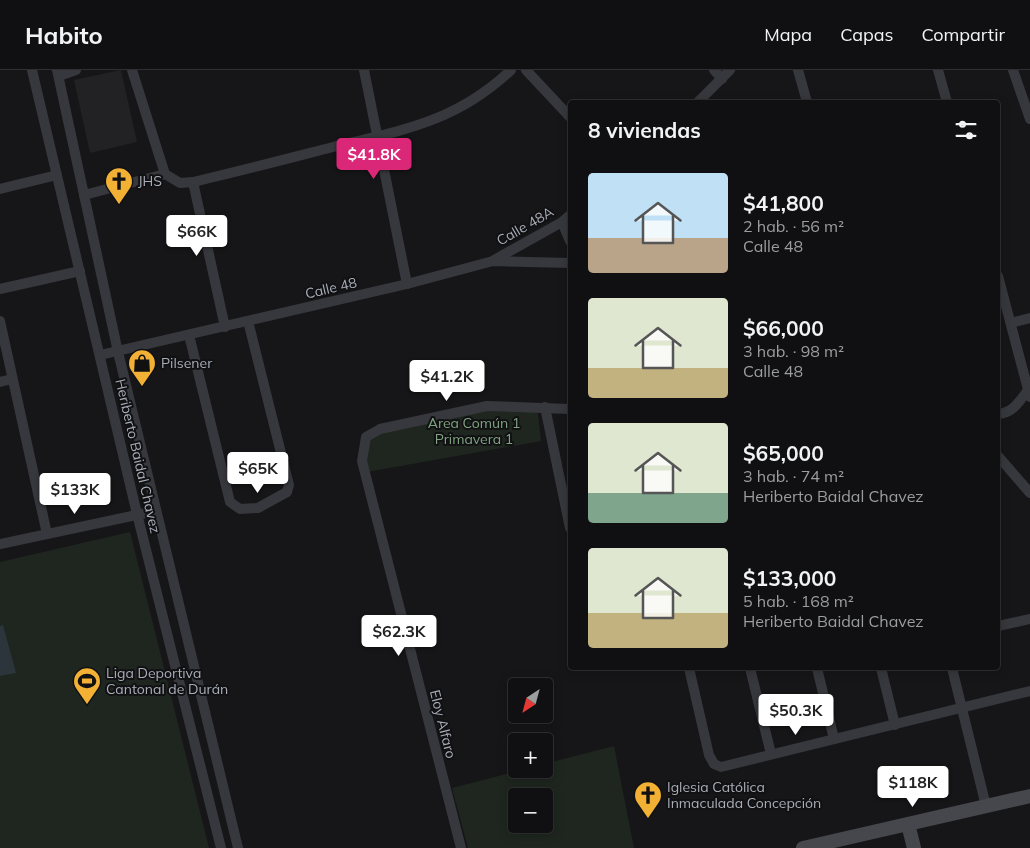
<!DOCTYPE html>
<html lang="es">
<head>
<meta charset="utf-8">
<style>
	:root { --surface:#101012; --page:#1e1e20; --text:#f1f3f6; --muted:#9c9d9f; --line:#303032; --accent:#db2777 }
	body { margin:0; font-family:Mulish,sans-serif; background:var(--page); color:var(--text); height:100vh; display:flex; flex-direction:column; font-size:19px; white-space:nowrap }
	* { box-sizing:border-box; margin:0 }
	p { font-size:16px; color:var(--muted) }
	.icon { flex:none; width:28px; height:28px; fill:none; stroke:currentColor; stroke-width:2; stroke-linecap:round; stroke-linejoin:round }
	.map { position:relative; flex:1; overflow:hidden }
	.panel { position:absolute; left:568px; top:30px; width:432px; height:570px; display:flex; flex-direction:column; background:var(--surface); border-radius:5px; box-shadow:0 2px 12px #0003,0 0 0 1px var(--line) }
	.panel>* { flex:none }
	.needle { width:32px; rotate:216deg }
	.controls { position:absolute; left:508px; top:608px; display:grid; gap:10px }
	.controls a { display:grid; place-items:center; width:45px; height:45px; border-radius:5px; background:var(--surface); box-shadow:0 2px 12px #0003,0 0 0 1px var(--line); font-size:25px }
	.price { position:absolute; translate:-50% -42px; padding:0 11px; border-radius:5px; background:#fff; color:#222; font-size:16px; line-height:32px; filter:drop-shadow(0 1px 2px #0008) }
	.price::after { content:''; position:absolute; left:50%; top:30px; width:15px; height:11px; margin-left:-8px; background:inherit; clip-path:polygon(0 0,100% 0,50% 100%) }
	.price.selected { background:var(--accent); color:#fff }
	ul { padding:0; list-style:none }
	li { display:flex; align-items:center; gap:15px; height:125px; padding:0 20px }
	li span { display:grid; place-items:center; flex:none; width:140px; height:100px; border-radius:5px; color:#555 }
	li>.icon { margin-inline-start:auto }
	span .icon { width:60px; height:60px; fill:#fffc; stroke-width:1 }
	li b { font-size:21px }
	h2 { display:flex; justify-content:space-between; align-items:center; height:60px; padding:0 20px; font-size:21px }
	header { display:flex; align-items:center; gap:30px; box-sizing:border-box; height:70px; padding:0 25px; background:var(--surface); border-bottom:1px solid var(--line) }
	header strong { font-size:24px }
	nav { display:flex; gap:28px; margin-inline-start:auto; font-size:18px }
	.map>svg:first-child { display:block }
</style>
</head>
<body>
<header>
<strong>Habito</strong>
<nav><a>Mapa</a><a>Capas</a><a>Compartir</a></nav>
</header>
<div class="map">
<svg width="1030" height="778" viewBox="0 0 1030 778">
	<rect width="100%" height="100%" fill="#161618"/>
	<path fill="#222225" d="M121,0L137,72L90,83L74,10Z"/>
	<g fill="#1e261f" fill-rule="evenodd">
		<path d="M537,336L541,371L367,402L366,367L451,344Z"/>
		<path d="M130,462L209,778H0V492Z"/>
		<path d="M614,676L634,778H468L452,718L526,699H544V694ZM544,726V754H516V726Z"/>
	</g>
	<path fill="#2c353c" d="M3,555L16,603L0,606V556Z"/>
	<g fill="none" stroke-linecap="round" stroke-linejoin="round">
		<g stroke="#37383d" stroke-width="10">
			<path d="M32,0L137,444L221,778"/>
			<path d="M57,0L118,282L238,778"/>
			<path d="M132,0L165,104L180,113L193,112C240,101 286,89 333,77C403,60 456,52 511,0"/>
			<path d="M364,0L407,214"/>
			<path d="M526,0L570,47"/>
			<path d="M714,0L722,9"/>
			<path d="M798,0L807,32"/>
			<path d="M938,0L947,32"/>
			<path d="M1013,0L1030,49"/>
			<path d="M59,6L76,0"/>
			<path d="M698,32L730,0"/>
			<path d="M193,112L225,257"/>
			<path d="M0,119L57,105"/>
			<path d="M84,125L165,104"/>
			<path d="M562,152L570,171"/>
			<path d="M494,190L562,152L570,145"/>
			<path d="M998,206L1030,327"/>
			<path d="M0,219L80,201"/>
			<path d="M0,251L47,464"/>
			<path d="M1011,253L1030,248"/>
			<path d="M189,265L230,432L240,439L258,438L287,422L289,415L248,251"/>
			<path d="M100,285L407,214L493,191L570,193"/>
			<path d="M0,312L12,309"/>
			<path d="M545,337L570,458"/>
			<path d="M998,344C1013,343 1019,332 1028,320"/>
			<path d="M998,386L1030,423"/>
			<path d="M0,474L155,441"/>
			<path d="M998,556L1030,549"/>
			<path d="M689,598L709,685L714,694L721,697L1030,621"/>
			<path d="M750,598L771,684"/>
			<path d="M817,598L834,669"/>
			<path d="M881,598L895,655"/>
			<path d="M952,598L986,736"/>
			<path d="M461,778L362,391L366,367L380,359L487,336L570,339"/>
		</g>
		<g stroke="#45474d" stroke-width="14">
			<path d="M908,754L914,778"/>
			<path d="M803,778L1030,726"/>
		</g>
	</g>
	<defs>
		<g id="church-pin" transform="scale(1.4375)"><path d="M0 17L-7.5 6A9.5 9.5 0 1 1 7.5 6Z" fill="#f2b134" stroke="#111113"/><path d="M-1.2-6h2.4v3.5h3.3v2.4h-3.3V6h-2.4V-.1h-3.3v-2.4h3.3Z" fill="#111"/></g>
		<g id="shop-pin" transform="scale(1.4375)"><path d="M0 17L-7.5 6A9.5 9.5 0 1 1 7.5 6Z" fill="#f2b134" stroke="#111113"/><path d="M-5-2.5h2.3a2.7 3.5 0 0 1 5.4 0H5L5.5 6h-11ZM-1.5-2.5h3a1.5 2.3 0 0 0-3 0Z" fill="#111"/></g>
		<g id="stadium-pin" transform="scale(1.4375)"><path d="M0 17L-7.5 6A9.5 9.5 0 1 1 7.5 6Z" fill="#f2b134" stroke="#111113"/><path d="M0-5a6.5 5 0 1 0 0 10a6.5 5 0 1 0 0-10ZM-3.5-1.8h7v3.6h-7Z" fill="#111"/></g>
	</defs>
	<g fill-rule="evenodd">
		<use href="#church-pin" x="119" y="111"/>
		<use href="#shop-pin" x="142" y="293"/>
		<use href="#stadium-pin" x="87" y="611"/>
		<use href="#church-pin" x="648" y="725"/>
	</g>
	<g text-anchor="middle" stroke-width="4" stroke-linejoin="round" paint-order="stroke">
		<g font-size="14" fill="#a8adb8" stroke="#111113" text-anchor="start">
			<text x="138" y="116">JHS</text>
			<text x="161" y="298">Pilsener</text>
			<text x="106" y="608">Liga Deportiva<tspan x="106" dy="16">Cantonal de Durán</tspan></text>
			<text x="667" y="722">Iglesia Católica<tspan x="667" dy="16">Inmaculada Concepción</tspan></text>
		</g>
		<g font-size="14" fill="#a8adb8" stroke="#111113">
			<text transform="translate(525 156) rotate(-30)" y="5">Calle 48A</text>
			<text transform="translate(331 218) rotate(-13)" y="5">Calle 48</text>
			<text transform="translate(138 386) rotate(77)" y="5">Heriberto Baidal Chavez</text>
			<text transform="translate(443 654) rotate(76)" y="5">Eloy Alfaro</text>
		</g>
		<g font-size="14" fill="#7fa381" stroke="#111113">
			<text x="474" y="358">Area Común 1<tspan x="474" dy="16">Primavera 1</tspan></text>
		</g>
	</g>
</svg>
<div class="controls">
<a><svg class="needle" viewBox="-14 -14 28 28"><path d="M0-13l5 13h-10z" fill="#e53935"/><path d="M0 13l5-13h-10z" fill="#9c9d9f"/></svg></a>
<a>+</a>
<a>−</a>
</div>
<b class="price selected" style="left:374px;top:110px">$41.8K</b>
<b class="price" style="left:197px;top:187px">$66K</b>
<b class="price" style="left:447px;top:332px">$41.2K</b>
<b class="price" style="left:258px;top:424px">$65K</b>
<b class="price" style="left:75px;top:445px">$133K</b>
<b class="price" style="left:399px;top:587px">$62.3K</b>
<b class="price" style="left:796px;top:666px">$50.3K</b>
<b class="price" style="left:913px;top:738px">$118K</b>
<section class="panel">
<h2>8 viviendas<svg class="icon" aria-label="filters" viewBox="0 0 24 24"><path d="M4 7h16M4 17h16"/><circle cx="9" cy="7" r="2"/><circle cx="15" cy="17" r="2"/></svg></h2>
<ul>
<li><span style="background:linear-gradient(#bfe0f5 65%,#b9a48a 0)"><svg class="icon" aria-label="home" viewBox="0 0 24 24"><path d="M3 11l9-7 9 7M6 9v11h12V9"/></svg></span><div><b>$41,800</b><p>2 hab. · 56 m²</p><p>Calle 48</p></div></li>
<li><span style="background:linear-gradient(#dfe7d0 70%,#c2b280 0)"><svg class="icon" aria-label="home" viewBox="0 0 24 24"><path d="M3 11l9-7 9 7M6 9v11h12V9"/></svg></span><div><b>$66,000</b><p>3 hab. · 98 m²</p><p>Calle 48</p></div></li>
<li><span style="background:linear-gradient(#dfe7d0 70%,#7fa58c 0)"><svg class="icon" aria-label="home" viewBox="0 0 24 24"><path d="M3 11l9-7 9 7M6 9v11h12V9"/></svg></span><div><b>$65,000</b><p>3 hab. · 74 m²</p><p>Heriberto Baidal Chavez</p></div></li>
<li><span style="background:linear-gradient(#dfe7d0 65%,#c2b280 0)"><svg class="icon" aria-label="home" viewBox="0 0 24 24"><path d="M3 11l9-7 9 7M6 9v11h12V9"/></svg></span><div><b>$133,000</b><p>5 hab. · 168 m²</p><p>Heriberto Baidal Chavez</p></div></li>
</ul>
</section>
</div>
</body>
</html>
